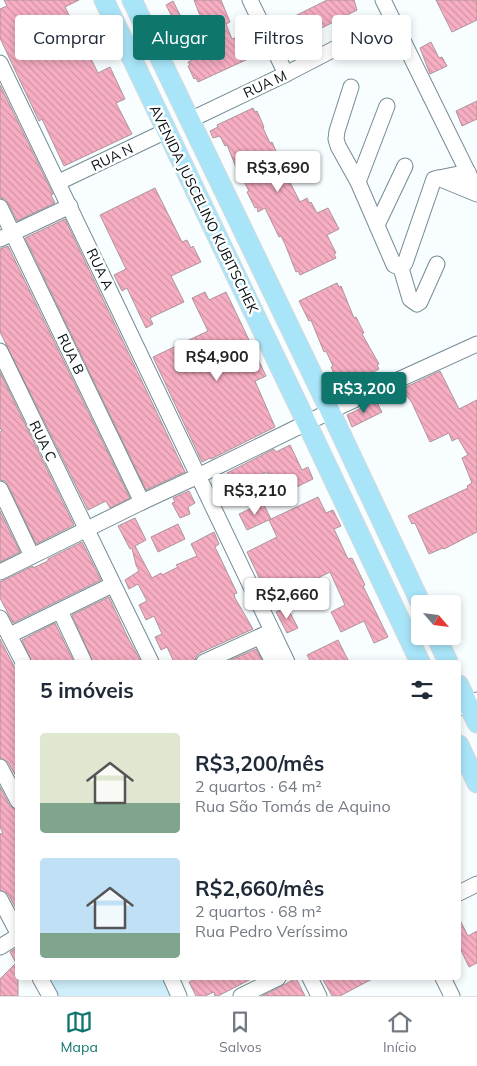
<!DOCTYPE html>
<html lang="pt">
<head>
<meta charset="utf-8">
<style>
	:root { --surface:#fff; --page:#f2f2f3; --text:#1f2937; --muted:#747a83; --line:#e0e1e3; --accent:#0f766e }
	body { margin:0; font-family:Mulish,sans-serif; background:var(--page); color:var(--text); height:100vh; display:flex; flex-direction:column; font-size:19px; white-space:nowrap }
	* { box-sizing:border-box; margin:0 }
	p { font-size:16px; color:var(--muted) }
	.icon { flex:none; width:28px; height:28px; fill:none; stroke:currentColor; stroke-width:2; stroke-linecap:round; stroke-linejoin:round }
	.map { position:relative; flex:1; overflow:hidden }
	.details { position:absolute; left:15px; top:660px; width:446px; height:320px; display:flex; flex-direction:column; background:var(--surface); border-radius:5px; box-shadow:0 2px 8px #0003 }
	.details>* { flex:none }
	.hud { position:absolute; left:15px; top:15px; width:448px; height:45px; display:flex; gap:10px }
	.needle { width:32px; rotate:118deg }
	.fabs { position:absolute; left:411px; top:595px; display:grid; gap:10px }
	.fabs a { display:grid; place-items:center; width:50px; height:50px; border-radius:5px; background:var(--surface); box-shadow:0 2px 8px #0003; font-size:25px }
	.price { position:absolute; translate:-50% -42px; padding:0 11px; border-radius:5px; background:#fff; color:#222; font-size:16px; line-height:32px; filter:drop-shadow(0 1px 2px #0008) }
	.price::after { content:''; position:absolute; left:50%; top:30px; width:15px; height:11px; margin-left:-8px; background:inherit; clip-path:polygon(0 0,100% 0,50% 100%) }
	.price.current { background:var(--accent); color:#fff }
	ul { padding:0; list-style:none }
	li { display:flex; align-items:center; gap:15px; height:125px; padding:0 25px }
	li span { display:grid; place-items:center; flex:none; width:140px; height:100px; border-radius:5px; color:#555 }
	li>.icon { margin-inline-start:auto }
	span .icon { width:60px; height:60px; fill:#fffc; stroke-width:1 }
	li b { font-size:21px }
	h2 { display:flex; justify-content:space-between; align-items:center; height:60px; padding:0 25px; font-size:21px }
	.pill { padding:0 18px; border-radius:5px; background:var(--surface); box-shadow:0 2px 8px #0003; font-size:18px; line-height:45px }
	.pill.current { background:var(--accent); color:#fff }
	.menu { display:flex; justify-content:space-around; align-items:center; height:70px; border-top:1px solid var(--line); background:var(--surface); font-size:14px; color:var(--muted) }
	.menu a { display:grid; justify-items:center; gap:2px }
	.menu .current { color:var(--accent) }
	.map>svg:first-child { display:block }
</style>
</head>
<body>
<div class="map">
<svg width="477" height="996" viewBox="0 0 477 996">
	<defs>
		<pattern id="building-back-hatch" width="6" height="6" patternUnits="userSpaceOnUse" patternTransform="scale(1.25)"><rect width="6" height="6" fill="#f7adc2"/><path d="M-1 5l2 2M0 0l6 6M5-1l2 2" fill="none" stroke="#d294a6"/></pattern>
	</defs>
	<rect width="100%" height="100%" fill="#f8fdff"/>
	<path fill="#cdeefa" d="M50,978H165L173,996H59Z"/>
	<g fill="url(#building-back-hatch)" stroke="#ad959b">
		<path d="M4,0H79L65,7L98,73L110,67L125,99L116,103L132,134L64,166L42,119L39,121L0,38V9L7,6Z"/>
		<path d="M194,0H221L230,22L226,24L232,39L245,34L246,38L248,37L254,50L253,51L254,54L248,59L198,82L196,78L194,79L188,66L190,65L188,62L225,43L219,29L210,32L199,13Z"/>
		<path d="M327,0H354L357,10L308,35L301,38L299,34L297,35L291,22H293L291,18Z"/>
		<path d="M436,0H477V20L452,32Z"/>
		<path d="M173,1L184,23L177,26L166,5Z"/>
		<path d="M431,42L439,58L442,57L447,66L430,74L420,48Z"/>
		<path d="M0,85L53,194L51,195L55,203L17,221L8,203L5,199L0,198Z"/>
		<path d="M477,101V119L462,126L456,111Z"/>
		<path d="M253,108L255,112L257,111L264,127L263,128L270,143L272,142L279,158L278,159L300,202L307,198L309,203L311,202L317,213L328,208L339,229L327,235L336,253L334,254L336,258L300,275L298,271L296,272L285,244L281,236L279,237L265,208L258,212L257,207L255,208L247,192L249,191L241,176L240,177L227,145L225,146L220,136L213,138L210,131L218,127L217,125Z"/>
		<path d="M155,188L182,242L187,240L191,248L193,246L201,262L171,276L184,302L150,318L153,324L146,328L127,288L122,291L114,275L126,269L100,215Z"/>
		<path d="M65,219L185,472L146,490L25,238Z"/>
		<path d="M8,246L130,498L110,508L106,501L88,510L0,332V249Z"/>
		<path d="M337,283L339,287L341,286L354,318L356,317L364,333L362,334L379,364L377,365L379,369L343,387L342,384L334,388L330,381L336,378L331,367L333,366L326,351L324,352L311,320L309,321L299,301Z"/>
		<path d="M205,292L209,300L226,292L239,319L266,376L255,381L275,427L211,459L210,458L202,462L153,357L208,331L192,298Z"/>
		<path d="M440,371L459,409L477,400V532L444,549L443,548L429,554L415,523L412,524L408,516L468,488L467,486L472,483L462,458L468,455L458,438L452,441L449,433L430,442L412,403L407,396H405L402,389Z"/>
		<path d="M0,372L74,525L36,544L8,485L5,481L0,480V432L2,431L0,428Z"/>
		<path d="M376,401L382,412L352,427L347,415Z"/>
		<path d="M290,445L302,470L308,467L313,479L278,496L267,472L240,487L235,488L227,473L274,449L276,452Z"/>
		<path d="M189,491L195,503L188,507L190,514L180,518L173,505L172,503L175,502L173,498Z"/>
		<path d="M318,497L326,513L333,510L341,526L334,529L348,559L352,558L365,585L363,586L388,637L374,643L364,621L341,632L331,612L345,605L330,572L298,588L292,577L265,590L247,552L277,537L269,520Z"/>
		<path d="M263,503L271,519L247,530L239,514Z"/>
		<path d="M0,511L20,552L0,562Z"/>
		<path d="M135,518L146,540L135,546L152,578L161,573L162,575L178,567L176,565L197,556L191,544L214,532L219,544L215,547L237,593L234,594L235,598L253,629L200,653L196,657L195,662H174L167,647L161,650L155,637L162,634L154,616L146,620L139,605L147,601L138,584L129,589L125,580L139,571L136,565L132,548L130,549L118,526Z"/>
		<path d="M178,524L185,539L158,552L151,537Z"/>
		<path d="M82,542L101,580L13,623L0,598V582L33,566V568L48,561V559Z"/>
		<path d="M109,597L126,634L141,662H93L72,615Z"/>
		<path d="M287,607L298,628L287,633L276,612Z"/>
		<path d="M55,623L74,662H32L22,640Z"/>
		<path d="M0,639L18,674V780L8,762L0,758Z"/>
		<path d="M338,640L349,662H311L307,655Z"/>
		<path d="M256,649L263,662H226Z"/>
		<path d="M0,787L10,806L18,810V912L8,894L0,890V834L3,833L0,827Z"/>
		<path d="M459,918L468,936L477,931V963L469,967L459,946Z"/>
		<path d="M18,947V996H0V979L16,963L10,952Z"/>
		<path d="M197,978H253L218,996H215L214,992L205,996H196L189,982Z"/>
		<path d="M296,978L305,996H262L282,986Z"/>
		<path d="M322,978H374L340,996H332Z"/>
	</g>
	<g fill="none" stroke-linecap="round" stroke-linejoin="round">
		<g stroke="#748b94" stroke-width="17">
			<g id="minor">
				<path d="M250,0L286,74"/>
				<path d="M383,0L477,191"/>
				<path d="M0,63C97,262 191,463 287,662"/>
				<path d="M351,87L337,131L336,139L338,146L358,182L394,265L401,268L405,263L434,179L468,172"/>
				<path d="M190,120L286,74L392,19"/>
				<path d="M438,178L477,194"/>
				<path d="M59,182L166,131"/>
				<path d="M358,182L387,106"/>
				<path d="M0,207L142,502"/>
				<path d="M377,225L405,166"/>
				<path d="M0,239L70,206"/>
				<path d="M401,268L410,299L417,304L420,302L437,264"/>
				<path d="M0,351L151,662"/>
				<path d="M0,489L32,556"/>
				<path d="M0,572L142,502L198,476L341,406L477,344"/>
				<path d="M60,611L84,662"/>
				<path d="M0,618L23,662"/>
				<path d="M10,635L112,585"/>
				<path d="M260,637L273,662"/>
				<path d="M204,662L272,631"/>
				<path d="M459,708L477,700"/>
				<path d="M0,767L18,801"/>
				<path d="M459,893L477,884"/>
				<path d="M0,899L18,933"/>
				<path d="M0,947L18,936"/>
				<path d="M40,978L50,996"/>
				<path d="M171,978L179,996"/>
				<path d="M310,978L319,996"/>
				<path d="M443,978L452,996"/>
				<path d="M241,996L278,978"/>
			</g>
		</g>
		<g stroke="#d7d9d9" stroke-width="21">
			<g id="major">
				<path d="M104,0L312,434L420,662"/>
				<path d="M132,0L333,417L421,604"/>
				<path d="M436,636L448,662"/>
				<path d="M459,685L477,723"/>
				<path d="M459,745L477,783"/>
			</g>
		</g>
		<use href="#minor" stroke="#fff" stroke-width="15"/>
		<use href="#major" stroke="#a9e5f9" stroke-width="19"/>
	</g>
	<g text-anchor="middle" stroke-width="5" stroke-linejoin="round" paint-order="stroke">
		<g font-size="14" fill="#060f12" stroke="#fff">
			<text transform="translate(265 84) rotate(-25)" y="5">RUA M</text>
			<text transform="translate(112 157) rotate(-26)" y="5">RUA N</text>
			<text transform="translate(204 209) rotate(64)" y="5">AVENIDA JUSCELINO KUBITSCHEK</text>
			<text transform="translate(100 269) rotate(65)" y="5">RUA A</text>
			<text transform="translate(71 354) rotate(64)" y="5">RUA B</text>
			<text transform="translate(43 441) rotate(64)" y="5">RUA C</text>
		</g>
	</g>
</svg>
<div class="fabs">
<a><svg class="needle" viewBox="-14 -14 28 28"><path d="M0-13l5 13h-10z" fill="#e53935"/><path d="M0 13l5-13h-10z" fill="#747a83"/></svg></a>
</div>
<b class="price" style="left:278px;top:193px">R$3,690</b>
<b class="price" style="left:217px;top:382px">R$4,900</b>
<b class="price current" style="left:364px;top:414px">R$3,200</b>
<b class="price" style="left:255px;top:516px">R$3,210</b>
<b class="price" style="left:287px;top:620px">R$2,660</b>
<div class="hud">
<a class="pill">Comprar</a>
<a class="pill current">Alugar</a>
<a class="pill">Filtros</a>
<a class="pill">Novo</a>
</div>
<section class="details">
<h2>5 imóveis<svg class="icon" aria-label="filters" viewBox="0 0 24 24"><path d="M4 7h16M4 17h16"/><circle cx="9" cy="7" r="2"/><circle cx="15" cy="17" r="2"/></svg></h2>
<ul>
<li><span style="background:linear-gradient(#dfe7d0 70%,#7fa58c 0)"><svg class="icon" aria-label="home" viewBox="0 0 24 24"><path d="M3 11l9-7 9 7M6 9v11h12V9"/></svg></span><div><b>R$3,200/mês</b><p>2 quartos · 64 m²</p><p>Rua São Tomás de Aquino</p></div></li>
<li><span style="background:linear-gradient(#bfe0f5 75%,#7fa58c 0)"><svg class="icon" aria-label="home" viewBox="0 0 24 24"><path d="M3 11l9-7 9 7M6 9v11h12V9"/></svg></span><div><b>R$2,660/mês</b><p>2 quartos · 68 m²</p><p>Rua Pedro Veríssimo</p></div></li>
</ul>
</section>
</div>
<nav class="menu">
<a class="current"><svg class="icon" aria-label="map" viewBox="0 0 24 24"><path d="M3 6l6-2 6 2 6-2v14l-6 2-6-2-6 2zM9 4v14M15 6v14"/></svg>Mapa</a>
<a><svg class="icon" aria-label="saved" viewBox="0 0 24 24"><path d="M7 4h10v16l-5-4-5 4z"/></svg>Salvos</a>
<a><svg class="icon" aria-label="home" viewBox="0 0 24 24"><path d="M3 11l9-7 9 7M6 9v11h12V9"/></svg>Início</a>
</nav>
</body>
</html>
